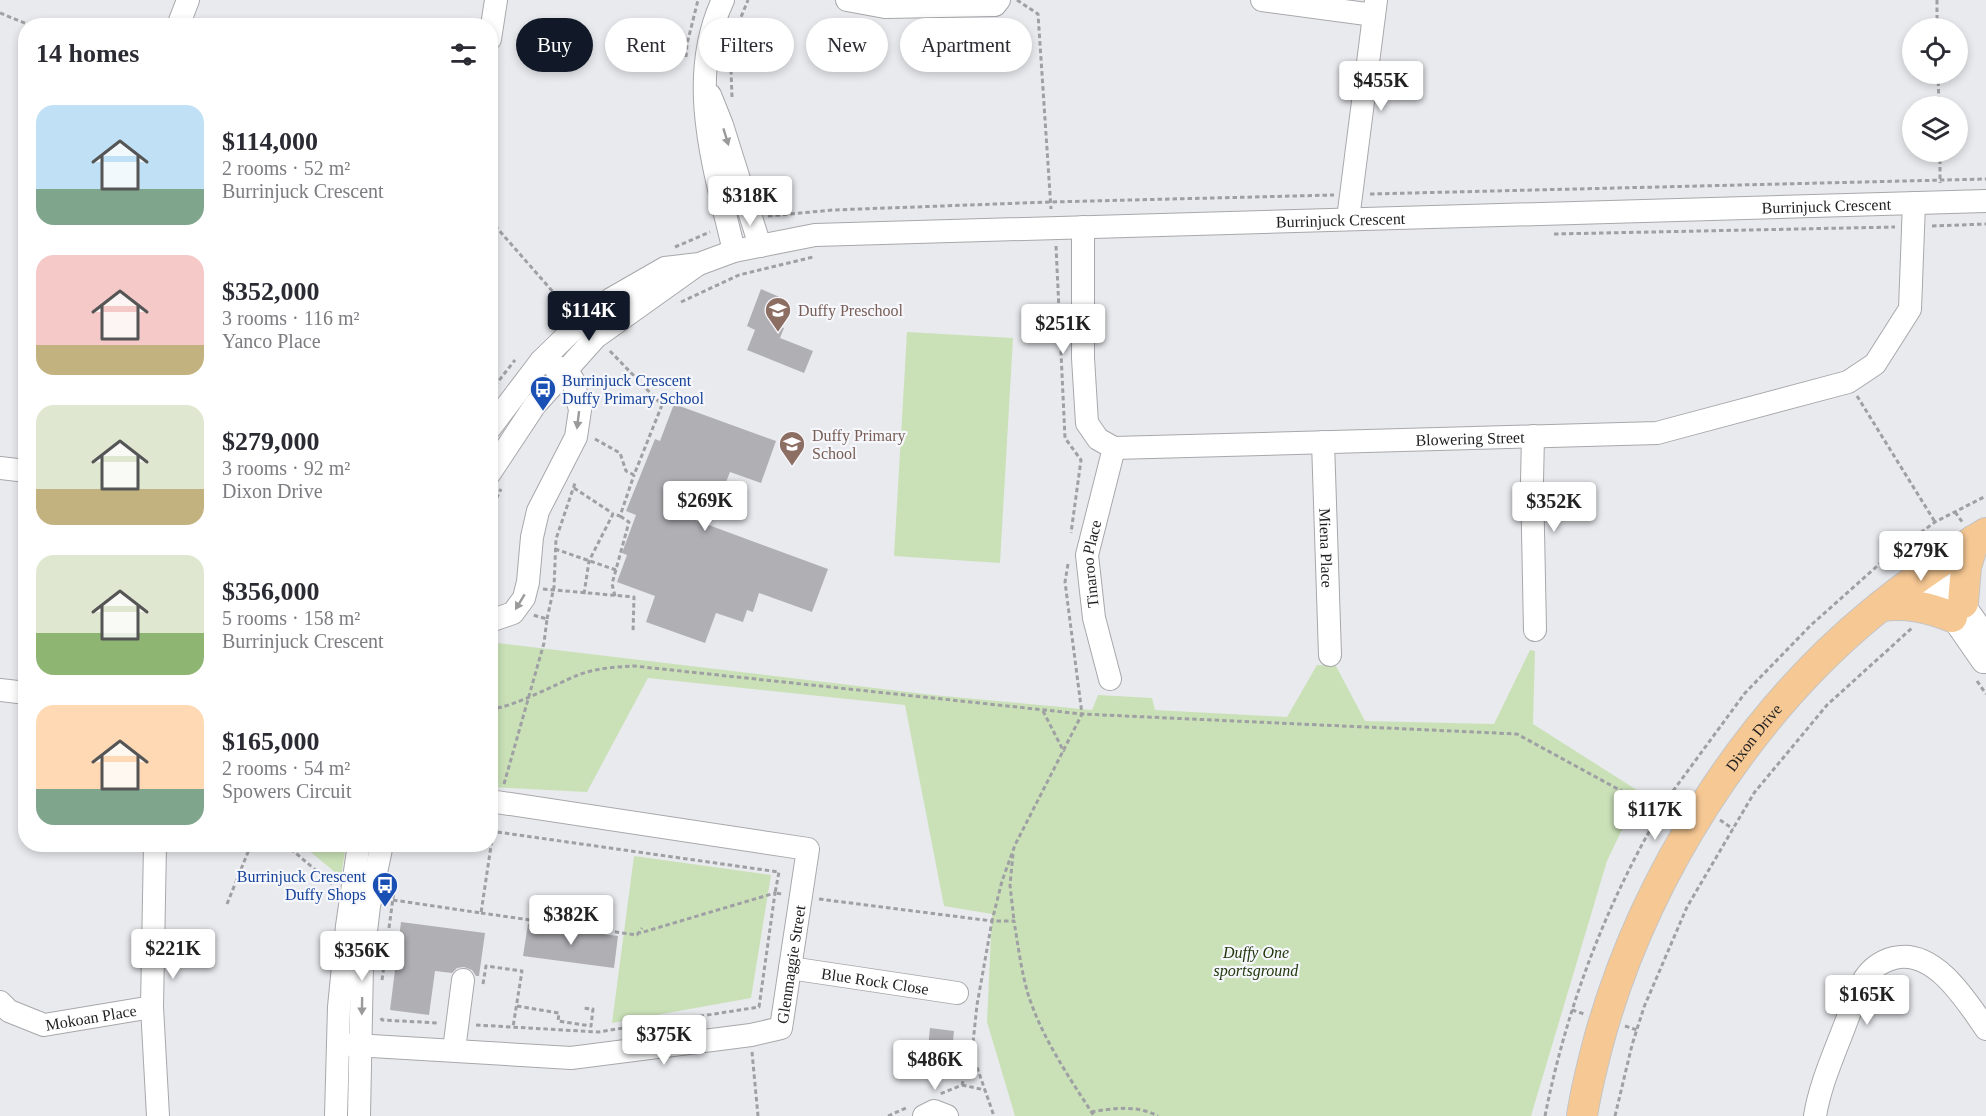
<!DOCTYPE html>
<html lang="en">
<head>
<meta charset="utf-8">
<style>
	:root { --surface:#fff; --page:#f7f7f7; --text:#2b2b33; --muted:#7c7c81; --accent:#111827 }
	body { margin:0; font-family:Georgia,serif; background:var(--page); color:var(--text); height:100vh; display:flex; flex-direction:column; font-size:22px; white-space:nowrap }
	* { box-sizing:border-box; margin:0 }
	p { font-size:20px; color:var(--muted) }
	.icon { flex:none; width:33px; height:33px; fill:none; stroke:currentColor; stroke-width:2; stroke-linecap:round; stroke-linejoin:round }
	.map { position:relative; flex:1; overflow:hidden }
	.side { position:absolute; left:18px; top:18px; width:480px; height:834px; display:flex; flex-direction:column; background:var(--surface); border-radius:24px; box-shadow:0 3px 9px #0003 }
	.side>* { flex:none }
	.top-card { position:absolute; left:516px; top:18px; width:570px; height:54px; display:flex; gap:12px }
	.fabs { position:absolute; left:1902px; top:18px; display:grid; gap:12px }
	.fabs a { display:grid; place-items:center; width:66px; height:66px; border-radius:50%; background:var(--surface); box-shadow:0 3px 9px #0003; font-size:30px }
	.price { position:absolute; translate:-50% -51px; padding:0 14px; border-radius:6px; background:#fff; color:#222; font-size:20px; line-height:39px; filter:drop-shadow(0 2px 3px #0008) }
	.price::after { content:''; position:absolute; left:50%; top:36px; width:18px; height:14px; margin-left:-9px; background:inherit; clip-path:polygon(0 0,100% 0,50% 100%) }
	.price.on { background:var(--accent); color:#fff }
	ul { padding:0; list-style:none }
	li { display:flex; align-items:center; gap:18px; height:150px; padding:0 18px }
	li span { display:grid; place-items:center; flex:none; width:168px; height:120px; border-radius:18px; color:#555 }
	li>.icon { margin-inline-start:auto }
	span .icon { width:72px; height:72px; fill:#fffc; stroke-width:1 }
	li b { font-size:26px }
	h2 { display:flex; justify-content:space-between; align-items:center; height:72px; padding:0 18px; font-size:26px }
	.pill { padding:0 21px; border-radius:27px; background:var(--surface); box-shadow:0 3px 9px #0003; font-size:21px; line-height:54px }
	.pill.on { background:var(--accent); color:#fff }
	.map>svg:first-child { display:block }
</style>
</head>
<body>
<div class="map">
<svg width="1986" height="1116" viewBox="0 0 1986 1116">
	<rect width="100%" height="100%" fill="#e9eaee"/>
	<g fill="#cae1b8">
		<path d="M907,332L1013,338L1000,563L894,556Z"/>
		<path d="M490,642L933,695L1092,710L1098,695L1152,698L1155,710L1287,717L1317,665L1336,666L1365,721L1494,724L1530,650L1535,651L1533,724L1640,792L1607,861L1531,1116H1015L987,1022L992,914L944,906L905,705L648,678L587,792L491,787Z"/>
		<path d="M302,845H346L341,877Z"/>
		<path d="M634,856L771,875L751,998L612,1023Z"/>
	</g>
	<g fill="#b0afb4">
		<path d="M761,289L782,298L772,323L784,328L780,338L813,351L804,373L747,350L755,330L747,326Z"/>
		<path d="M674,404L776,441L761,483L730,472L719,500L697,492L687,517L828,569L812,612L759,593L753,612L747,610L743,622L716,613L705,643L646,622L655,596L617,582L627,555L622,553L636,515L626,511L655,439L660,441Z"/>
		<path d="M401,922L485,933L479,976H476L472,970L464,967L457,968L452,973L435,971L429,1015L390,1010Z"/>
		<path d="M528,924L618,936L614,968L523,956Z"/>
		<path d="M930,1028L954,1031L950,1070L926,1067Z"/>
	</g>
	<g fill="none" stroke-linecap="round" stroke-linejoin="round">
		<g stroke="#a8a8ac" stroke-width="24">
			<g id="minor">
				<path d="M723,0C685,80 715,170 734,251"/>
				<path d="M847,0L885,7L995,5L999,0"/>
				<path d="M1262,0L1374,15"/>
				<path d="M178,26L188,0"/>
				<path d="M490,39L496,0"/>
				<path d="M710,95L722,125L760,246"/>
				<path d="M1348,219L1376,0"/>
				<path id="s1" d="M1083,227V358L1087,423L1098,439L1114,448L1657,433L1848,382L1875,364L1910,309L1914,203"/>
				<path id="s2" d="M490,428L541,361L581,322L611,299L665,268L699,264L734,251L815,235L1986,201"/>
				<path d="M1533,436L1532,481L1535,630"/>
				<path id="s3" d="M1323,442L1330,655"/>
				<path d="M0,468L26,471"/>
				<path d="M490,473L535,405L596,337L697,265"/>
				<path d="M1935,564L1986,636"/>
				<path d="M1922,574L1983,662H1986"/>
				<path d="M490,621L513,613L524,598L528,582L532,537L538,511L576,437L580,410L573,380L566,370L541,361"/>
				<path id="s4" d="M1110,679L1094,618L1087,555L1114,448"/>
				<path d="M0,690L26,693"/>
				<path d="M155,844L152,1007L158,1116"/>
				<path id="s5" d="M790,968L957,993"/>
				<path id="s6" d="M0,1002L9,1011L44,1025L152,1007"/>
				<path id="s7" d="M338,1044L571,1058L751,1035L781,1028L808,849L490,801"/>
				<path d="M454,1050L463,980"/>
				<path d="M336,1116L339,1007L347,926L359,844"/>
				<path d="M359,1116L362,965L369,906L382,844"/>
				<path d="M924,1116L934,1111L947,1116"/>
				<path d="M1815,1116C1820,1085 1834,1054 1845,1025C1851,1010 1856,992 1865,978C1872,968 1882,961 1894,958C1934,948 1966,1000 1986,1029"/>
			</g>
		</g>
		<g stroke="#c5c5c5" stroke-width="32">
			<g id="major">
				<path d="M1963,603L1966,567L1974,540"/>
				<path d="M1881,606C1907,603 1928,607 1952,617"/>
				<path id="s8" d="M1582,1116C1586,1089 1593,1062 1600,1036C1644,879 1744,719 1871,614C1907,584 1946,557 1986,533"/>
			</g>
		</g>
		<g stroke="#9fa0a3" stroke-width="3" stroke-dasharray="4.5 3" stroke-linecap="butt">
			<path d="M1017,0L1038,14L1051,209"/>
			<path d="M1937,0V28"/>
			<path d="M0,13L32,26"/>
			<path d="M686,57L687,44L698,0"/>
			<path d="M1938,74L1939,106"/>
			<path d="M732,97L730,44L748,0"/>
			<path d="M1940,152V183"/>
			<path d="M1370,194L1986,179"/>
			<path d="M768,216L833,210L1050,202L1334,195"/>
			<path d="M490,220L568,309"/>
			<path d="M1932,226L1986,224"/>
			<path d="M1554,234L1895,227"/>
			<path d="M1056,246L1065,438L1081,460L1071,533"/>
			<path d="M675,247L710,232"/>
			<path d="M681,302L739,275L813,257"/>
			<path d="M490,392L515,360"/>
			<path d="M1857,396L1935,522"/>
			<path d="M595,439L620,453L626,471L634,475L662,405L609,350"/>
			<path d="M574,488L612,513"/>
			<path d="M490,512L501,489"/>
			<path d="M1955,512L1963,523"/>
			<path d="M555,549L616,570"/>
			<path d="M1068,564L1065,582L1082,714L1015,845L1002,881L992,921H1014C1018,945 1021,970 1028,994C1042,1038 1069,1077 1094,1116"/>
			<path d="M543,589L634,597L633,633"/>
			<path d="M584,594L589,561L613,514L620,516L634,475"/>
			<path d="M615,596L612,584L629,522L620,516"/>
			<path d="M547,619L554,587L556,539L575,483"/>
			<path d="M1977,681L1986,694"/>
			<path d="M490,709C512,708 556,684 578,675C596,668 616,667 634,666L1082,714L1517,734L1660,812"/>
			<path d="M1043,711L1064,752"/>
			<path d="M504,784L544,643L547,619L533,615"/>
			<path d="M1673,791L1745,693L1811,625L1885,559L1935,522L1986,496"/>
			<path d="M1720,820L1733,829"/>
			<path d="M490,831L779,872L775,893L782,894"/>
			<path d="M285,844L332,884"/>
			<path d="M1013,854L1010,885L1014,921"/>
			<path d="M819,899L992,921L977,1005L972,1052L962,1085L940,1094"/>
			<path d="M393,900L481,913L495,819"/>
			<path d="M227,904L248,852L258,844"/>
			<path d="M481,913L637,935L642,928"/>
			<path d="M382,980L396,876"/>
			<path d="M483,984L486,966L522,971L513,1027"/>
			<path d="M517,1006L559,1013L558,1021L591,1026L593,1009L582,1008"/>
			<path d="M1572,1010L1584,1014"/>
			<path d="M381,1018L382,1020L439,1023"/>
			<path d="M476,1025L598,1032L759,1007L775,893L640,933"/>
			<path d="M1625,1026L1637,1030"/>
			<path d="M752,1052L758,1116"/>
			<path d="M972,1053L994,1116"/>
			<path d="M962,1085L985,1090"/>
			<path d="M1091,1112C1114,1108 1137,1105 1158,1116"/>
			<path d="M888,1116L906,1108"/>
			<path d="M1545,1116C1568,1000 1611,891 1673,791L1684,797"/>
			<path d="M1615,1116L1632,1045L1644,1007L1687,907L1754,793L1827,705L1912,628"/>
		</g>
		<use href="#minor" stroke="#fff" stroke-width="22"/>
		<use href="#major" stroke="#f6c894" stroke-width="30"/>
	</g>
	<defs><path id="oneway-solid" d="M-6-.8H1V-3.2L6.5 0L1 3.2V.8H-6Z" transform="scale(1.5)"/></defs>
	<g fill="#9a9a9b">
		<use href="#oneway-solid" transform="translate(726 137) rotate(73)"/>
		<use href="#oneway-solid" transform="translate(578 420) rotate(97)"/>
		<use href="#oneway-solid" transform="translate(520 602) rotate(121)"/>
		<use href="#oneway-solid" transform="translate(362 1006) rotate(91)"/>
	</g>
	<defs>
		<g id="school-pin" transform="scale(1.35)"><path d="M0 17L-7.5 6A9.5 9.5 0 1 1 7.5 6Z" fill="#8d6e63" stroke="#f6f7fc"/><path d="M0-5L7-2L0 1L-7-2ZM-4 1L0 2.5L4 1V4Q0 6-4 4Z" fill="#fff"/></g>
		<g id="bus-pin" transform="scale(1.35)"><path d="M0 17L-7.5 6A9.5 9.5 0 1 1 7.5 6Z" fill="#1a4fb4" stroke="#f6f7fc"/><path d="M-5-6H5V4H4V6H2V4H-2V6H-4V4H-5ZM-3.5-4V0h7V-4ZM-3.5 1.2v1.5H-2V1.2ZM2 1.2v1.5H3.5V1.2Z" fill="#fff"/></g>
	</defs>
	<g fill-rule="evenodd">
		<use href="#school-pin" x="778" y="310"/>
		<use href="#bus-pin" x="543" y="389"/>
		<use href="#school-pin" x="792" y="444"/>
		<use href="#bus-pin" x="385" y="885"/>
	</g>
	<g text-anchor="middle" stroke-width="4.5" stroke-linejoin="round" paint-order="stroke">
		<g font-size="16" fill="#1f1f20" stroke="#f6f7fc">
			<text dy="6" stroke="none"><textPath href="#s2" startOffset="1406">Burrinjuck Crescent</textPath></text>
			<text dy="6" stroke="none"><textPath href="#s2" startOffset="920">Burrinjuck Crescent</textPath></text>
			<text dy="6" stroke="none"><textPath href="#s1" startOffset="590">Blowering Street</textPath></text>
			<text dy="6" stroke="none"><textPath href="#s3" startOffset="106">Miena Place</textPath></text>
			<text dy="6" stroke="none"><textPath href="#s4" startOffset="118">Tinaroo Place</textPath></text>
			<text dy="6" stroke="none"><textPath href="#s8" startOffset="420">Dixon Drive</textPath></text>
			<text dy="6" stroke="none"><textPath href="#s7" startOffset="510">Glenmaggie Street</textPath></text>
			<text dy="6" stroke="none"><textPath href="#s5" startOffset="86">Blue Rock Close</textPath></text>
			<text dy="6" stroke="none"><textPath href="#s6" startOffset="98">Mokoan Place</textPath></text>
		</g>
		<g font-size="16" fill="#785e54" stroke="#f6f7fc" text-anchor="start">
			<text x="798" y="316">Duffy Preschool</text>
			<text x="812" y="441">Duffy Primary<tspan x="812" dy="18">School</tspan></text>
		</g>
		<g font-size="16" fill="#164399" stroke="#f6f7fc" text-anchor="start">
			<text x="562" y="386">Burrinjuck Crescent<tspan x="562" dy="18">Duffy Primary School</tspan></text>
			<text x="366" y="882" text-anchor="end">Burrinjuck Crescent<tspan x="366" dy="18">Duffy Shops</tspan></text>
		</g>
		<g font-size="16" font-style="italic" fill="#23390d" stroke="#f6f7fc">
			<text x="1256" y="958">Duffy One<tspan x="1256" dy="18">sportsground</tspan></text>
		</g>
	</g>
</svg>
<div class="fabs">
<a><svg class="icon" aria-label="locate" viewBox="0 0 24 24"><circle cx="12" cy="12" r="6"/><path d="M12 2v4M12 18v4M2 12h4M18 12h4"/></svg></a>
<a><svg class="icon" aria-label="layers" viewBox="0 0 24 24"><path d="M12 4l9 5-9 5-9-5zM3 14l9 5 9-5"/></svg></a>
</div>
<b class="price" style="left:1381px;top:112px">$455K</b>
<b class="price" style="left:750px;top:227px">$318K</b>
<b class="price on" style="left:589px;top:342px">$114K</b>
<b class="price" style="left:1063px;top:355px">$251K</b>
<b class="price" style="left:705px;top:532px">$269K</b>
<b class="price" style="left:1554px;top:533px">$352K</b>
<b class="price" style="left:1921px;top:582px">$279K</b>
<b class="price" style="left:1655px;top:841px">$117K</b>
<b class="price" style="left:571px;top:946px">$382K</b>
<b class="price" style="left:173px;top:980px">$221K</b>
<b class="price" style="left:362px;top:982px">$356K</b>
<b class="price" style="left:1867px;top:1026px">$165K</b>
<b class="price" style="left:664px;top:1066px">$375K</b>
<b class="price" style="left:935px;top:1091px">$486K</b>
<div class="top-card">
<a class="pill on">Buy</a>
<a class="pill">Rent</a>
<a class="pill">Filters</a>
<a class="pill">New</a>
<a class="pill">Apartment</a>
</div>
<section class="side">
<h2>14 homes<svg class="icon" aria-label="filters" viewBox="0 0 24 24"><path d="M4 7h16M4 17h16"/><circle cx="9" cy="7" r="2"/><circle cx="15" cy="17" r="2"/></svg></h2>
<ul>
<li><span style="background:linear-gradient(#bfe0f5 70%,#7fa58c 0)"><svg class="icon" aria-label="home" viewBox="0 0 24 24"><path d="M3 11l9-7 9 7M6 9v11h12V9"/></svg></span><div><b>$114,000</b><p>2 rooms · 52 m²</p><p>Burrinjuck Crescent</p></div></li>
<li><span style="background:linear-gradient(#f6c9c9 75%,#c2b280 0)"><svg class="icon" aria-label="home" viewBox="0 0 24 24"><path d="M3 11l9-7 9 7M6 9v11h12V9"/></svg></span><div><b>$352,000</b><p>3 rooms · 116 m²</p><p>Yanco Place</p></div></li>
<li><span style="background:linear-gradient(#dfe7d0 70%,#c2b280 0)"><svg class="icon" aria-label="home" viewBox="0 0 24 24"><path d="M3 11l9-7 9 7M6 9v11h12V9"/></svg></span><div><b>$279,000</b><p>3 rooms · 92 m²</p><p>Dixon Drive</p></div></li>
<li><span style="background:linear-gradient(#dfe7d0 65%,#8fb573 0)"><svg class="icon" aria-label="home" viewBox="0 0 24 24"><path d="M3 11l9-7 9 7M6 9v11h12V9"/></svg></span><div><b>$356,000</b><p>5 rooms · 158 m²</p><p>Burrinjuck Crescent</p></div></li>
<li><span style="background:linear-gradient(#ffd9b3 70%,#7fa58c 0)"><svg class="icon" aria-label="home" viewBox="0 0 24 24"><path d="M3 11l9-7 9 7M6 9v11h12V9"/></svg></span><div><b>$165,000</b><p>2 rooms · 54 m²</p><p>Spowers Circuit</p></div></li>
</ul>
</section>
</div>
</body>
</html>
